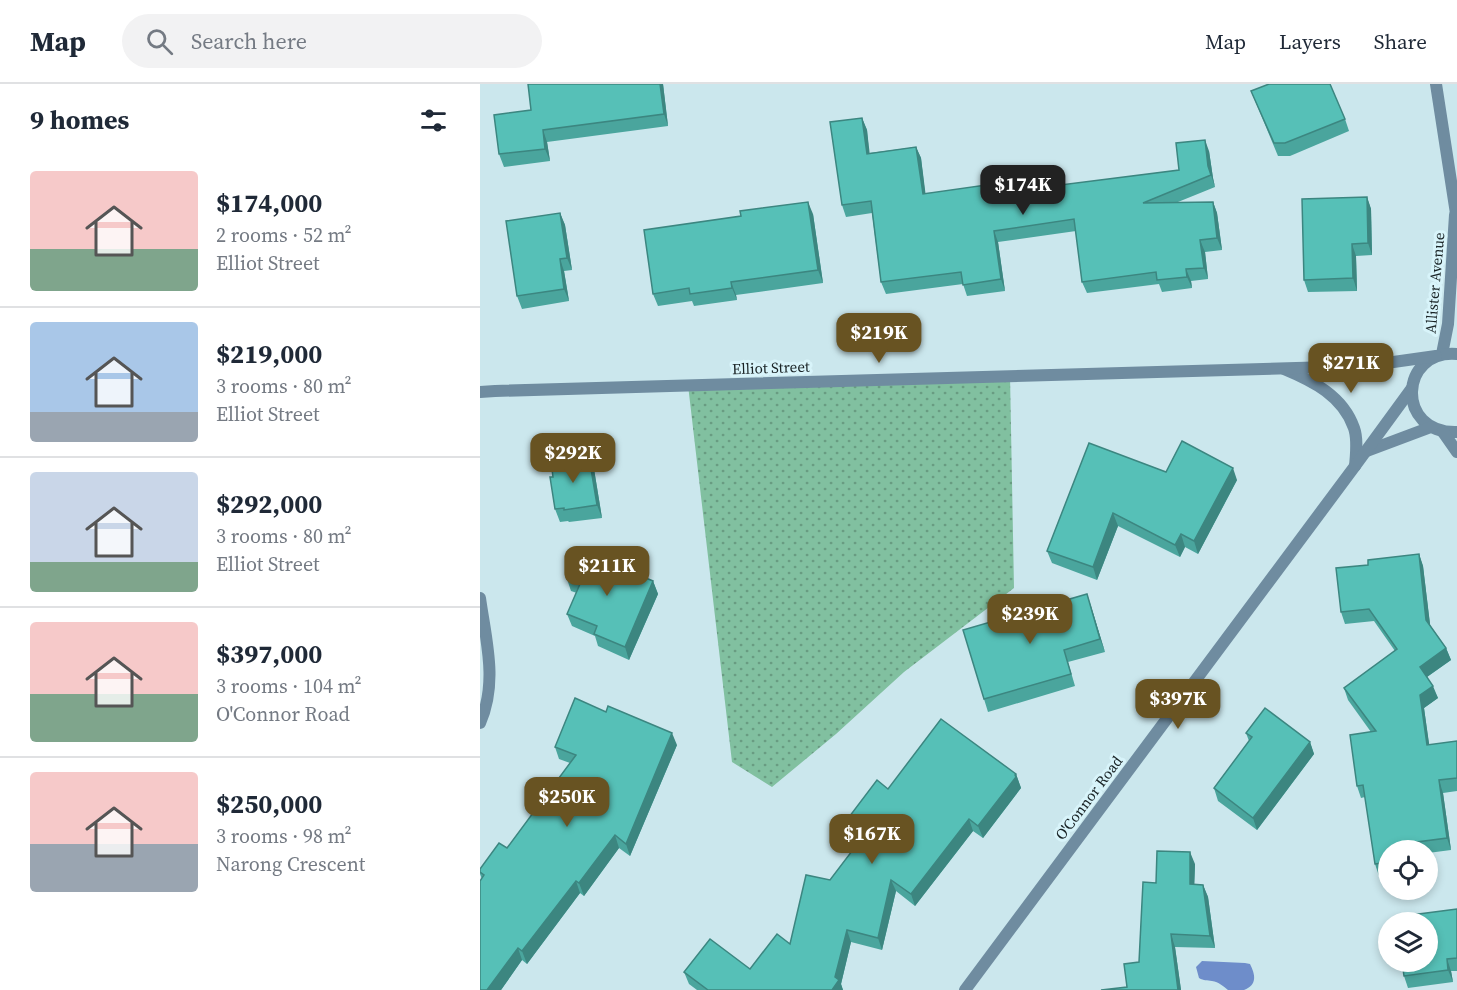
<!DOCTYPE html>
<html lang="en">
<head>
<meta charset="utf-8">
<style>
	:root { --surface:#fff; --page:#f2f2f3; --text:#1f2937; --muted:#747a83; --line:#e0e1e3; --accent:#685322 }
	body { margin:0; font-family:"Source Serif 4",serif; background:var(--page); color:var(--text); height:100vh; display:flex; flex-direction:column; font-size:22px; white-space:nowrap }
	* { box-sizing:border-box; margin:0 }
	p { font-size:20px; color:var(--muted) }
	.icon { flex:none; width:33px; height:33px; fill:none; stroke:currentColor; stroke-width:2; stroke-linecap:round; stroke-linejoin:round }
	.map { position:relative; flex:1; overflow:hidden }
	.panel { display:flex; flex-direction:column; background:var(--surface); width:480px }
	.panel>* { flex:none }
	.tools { position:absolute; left:898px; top:756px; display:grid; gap:12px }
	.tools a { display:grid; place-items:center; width:60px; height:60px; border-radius:50%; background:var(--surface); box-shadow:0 3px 9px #0003; font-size:30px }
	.price { position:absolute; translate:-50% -51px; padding:0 14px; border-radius:12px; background:var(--accent); color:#fff; font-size:20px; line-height:39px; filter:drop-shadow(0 2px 3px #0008) }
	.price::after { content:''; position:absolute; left:50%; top:36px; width:18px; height:14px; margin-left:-9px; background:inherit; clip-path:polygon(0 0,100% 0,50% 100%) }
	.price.current { background:#222; color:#fff }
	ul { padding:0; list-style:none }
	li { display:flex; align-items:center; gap:18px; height:150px; padding:0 30px }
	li+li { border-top:2px solid var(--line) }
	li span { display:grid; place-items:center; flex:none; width:168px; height:120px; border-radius:6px; color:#555 }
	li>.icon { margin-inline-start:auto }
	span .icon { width:72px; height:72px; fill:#fffc; stroke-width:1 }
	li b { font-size:26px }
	h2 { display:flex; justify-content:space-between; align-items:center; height:72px; padding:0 30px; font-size:26px }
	header { display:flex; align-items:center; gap:36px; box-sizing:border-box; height:84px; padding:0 30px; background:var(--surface); border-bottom:2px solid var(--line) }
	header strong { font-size:28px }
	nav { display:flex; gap:33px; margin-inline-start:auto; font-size:21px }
	.search { width:420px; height:54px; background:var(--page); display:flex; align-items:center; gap:15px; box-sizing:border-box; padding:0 21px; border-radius:33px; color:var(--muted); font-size:22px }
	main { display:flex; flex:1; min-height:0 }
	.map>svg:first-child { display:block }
</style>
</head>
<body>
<header>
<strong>Map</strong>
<div class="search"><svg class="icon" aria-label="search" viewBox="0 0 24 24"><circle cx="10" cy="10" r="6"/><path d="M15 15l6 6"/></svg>Search here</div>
<nav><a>Map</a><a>Layers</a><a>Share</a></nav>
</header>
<main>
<section class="panel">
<h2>9 homes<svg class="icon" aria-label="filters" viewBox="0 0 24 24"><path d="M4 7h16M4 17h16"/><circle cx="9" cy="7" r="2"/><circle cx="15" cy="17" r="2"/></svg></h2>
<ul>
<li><span style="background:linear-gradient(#f6c9c9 65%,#7fa58c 0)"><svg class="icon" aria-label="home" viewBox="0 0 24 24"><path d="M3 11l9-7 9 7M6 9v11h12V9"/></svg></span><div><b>$174,000</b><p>2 rooms · 52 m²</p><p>Elliot Street</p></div></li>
<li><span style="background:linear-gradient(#a9c7e8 75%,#9aa5b1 0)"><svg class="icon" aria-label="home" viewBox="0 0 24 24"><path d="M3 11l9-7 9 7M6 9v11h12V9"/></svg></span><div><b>$219,000</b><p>3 rooms · 80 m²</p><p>Elliot Street</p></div></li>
<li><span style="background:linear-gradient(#c9d6e8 75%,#7fa58c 0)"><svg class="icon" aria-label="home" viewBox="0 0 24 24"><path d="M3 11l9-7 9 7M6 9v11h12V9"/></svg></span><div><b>$292,000</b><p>3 rooms · 80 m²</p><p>Elliot Street</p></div></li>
<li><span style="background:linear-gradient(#f6c9c9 60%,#7fa58c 0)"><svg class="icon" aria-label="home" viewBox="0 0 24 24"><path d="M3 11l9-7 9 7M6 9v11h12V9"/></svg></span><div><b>$397,000</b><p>3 rooms · 104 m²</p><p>O'Connor Road</p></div></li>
<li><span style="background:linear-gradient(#f6c9c9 60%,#9aa5b1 0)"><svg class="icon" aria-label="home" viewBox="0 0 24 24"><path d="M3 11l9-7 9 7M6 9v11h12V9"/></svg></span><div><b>$250,000</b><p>3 rooms · 98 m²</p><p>Narong Crescent</p></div></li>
</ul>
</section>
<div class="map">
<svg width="977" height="906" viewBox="0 0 977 906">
	<defs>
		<pattern id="park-dots" width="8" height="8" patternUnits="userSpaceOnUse" patternTransform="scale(1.5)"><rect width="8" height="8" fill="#81c0a0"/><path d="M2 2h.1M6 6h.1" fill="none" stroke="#699c82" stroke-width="1.8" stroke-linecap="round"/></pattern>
	</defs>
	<rect width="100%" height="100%" fill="#cbe7ed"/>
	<path fill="url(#park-dots)" d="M530,291L534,504L424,588L356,650L292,703L252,678L208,301Z"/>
	<path fill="#6e8dca" d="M722,877L765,879L770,880C775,890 778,901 764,906C759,906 752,906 748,906C743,902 739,898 732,897C727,896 724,897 719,894L716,883Z"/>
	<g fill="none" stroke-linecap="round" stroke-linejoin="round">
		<g stroke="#6f8ca0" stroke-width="12">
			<path d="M956,0L977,136"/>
			<path d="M962,270L968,240L975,131"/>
			<path d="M977,270C919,265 915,350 977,348"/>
			<path d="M804,285C833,297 863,312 874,344C878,355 876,370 875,382"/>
			<path d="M0,308L15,307L885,282L956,272"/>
			<path d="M963,348L977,368"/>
			<path d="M887,367L951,343"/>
			<path d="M0,514C6,557 18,598 0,639"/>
			<path d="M485,906L875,382L932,304"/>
		</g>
	</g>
	<g fill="#4aa59d">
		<path d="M183,0L188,42L67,58L70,77L24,83L19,70L51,26Z"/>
		<path d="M771,7L865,35L869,47L810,72H798Z"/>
		<path d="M382,34L387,46L389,69L436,63L441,74L445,109L552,105L699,86L729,67L733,94L735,103L698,118H733L737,129L742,166L725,168L728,195L711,197L712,204L682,208L679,200L607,209L602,198L596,147L518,158L525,207L487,212L483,200L406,210L401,198L392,129L366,133L362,121Z"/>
		<path d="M887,113L891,125L892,171L876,172L877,207L828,208L824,196Z"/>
		<path d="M80,129L85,141L92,186L84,187L89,217L42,225L37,212Z"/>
		<path d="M333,130L343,199L256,211L257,216L214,222L212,217L178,222L173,210Z"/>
		<path d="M114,385L122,434L89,438L88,437L80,438L75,425Z"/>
		<path d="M686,388L757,396L718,470L705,463L700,473L638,442L617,496L572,479L567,467Z"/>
		<path d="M939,470L943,482L950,541L966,564L971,576L947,593L958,614L944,624L949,661L977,657V707L963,709L971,766L948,769V766H909V791L899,792L895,780L885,713L881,714L877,702L891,648L868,616L864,604L915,567L894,537L865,540L861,528L888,481Z"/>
		<path d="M87,495L173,497L178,510L149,576L118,562L115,552L92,542L87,530L97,509L91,507Z"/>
		<path d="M607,510L625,568L588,578L595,602L508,628L504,615Z"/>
		<path d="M766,649L830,658L834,670L777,746L738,717L734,704L769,657Z"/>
		<path d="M197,661L150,772L139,764L104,812L100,809L47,880L42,876L21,906H0L2,795L0,790V785L27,764L90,679L79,675L75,663Z"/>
		<path d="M536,690L541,704L503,754L493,747L435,822L416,807L402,866L371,858L361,900L363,906H217L209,900L204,888L270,885L310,860L350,796L380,756L371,749L366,737L408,705Z"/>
		<path d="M715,780L714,800L723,801L728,813L735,864L695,863L701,906H621L647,903L659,878Z"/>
		<path d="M977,825V887H971L973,898L928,904L924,892Z"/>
	</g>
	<g fill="#3c8680">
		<path d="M180,0H183L188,42L184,30Z"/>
		<path d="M382,34L387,46L391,81L387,70Z"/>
		<path d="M63,46L67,58L70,77L65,65Z"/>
		<path d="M725,56L729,67L733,94L735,103L728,82Z"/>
		<path d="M436,63L441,74L447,121L443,110Z"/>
		<path d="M887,113L891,125L892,171L888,159Z"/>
		<path d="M328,118L333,130L343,199L338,186Z"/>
		<path d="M733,118L737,129L742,166L737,154Z"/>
		<path d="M80,129L85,141L92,186L87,174Z"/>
		<path d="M514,147L518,158L525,207L521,195Z"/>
		<path d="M720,156L725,168L728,195L724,184Z"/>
		<path d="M872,160L876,172L877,207L873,194Z"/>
		<path d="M80,175L84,187L89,217L84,205Z"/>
		<path d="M706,185L711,197L712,204L707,193Z"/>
		<path d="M251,198L256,211L257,216L252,204Z"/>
		<path d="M109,373L114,385L122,434L117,421Z"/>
		<path d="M753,384L757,396L718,470L714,457Z"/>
		<path d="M633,429L638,442L617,496L613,483Z"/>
		<path d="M701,450L705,463L700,473L695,461Z"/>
		<path d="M939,470L943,482L951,548L946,536Z"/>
		<path d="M173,497L178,510L149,576L145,563Z"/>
		<path d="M607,510L611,522L625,568L620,555Z"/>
		<path d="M966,564L971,576L944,595L940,583Z"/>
		<path d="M953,602L958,614L944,624L951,673L947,661L940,611Z"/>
		<path d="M192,649L197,661L150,772L146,760Z"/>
		<path d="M830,658L834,670L777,746L773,734Z"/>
		<path d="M536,690L541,704L503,754L498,742Z"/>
		<path d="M959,696L963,709L971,766L967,754Z"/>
		<path d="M489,735L493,747L435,822L431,810Z"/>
		<path d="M135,751L139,764L104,812L99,799Z"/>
		<path d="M710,768L715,780L714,813L710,800Z"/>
		<path d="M411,796L416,807L402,866L398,854Z"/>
		<path d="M96,797L100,809L47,880L42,867Z"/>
		<path d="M723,801L728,813L735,864L730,852Z"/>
		<path d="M367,846L371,858L361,900L363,906H352Z"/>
		<path d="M691,850L695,863L701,906H698Z"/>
		<path d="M38,864L42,876L21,906H7Z"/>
		<path d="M967,875L971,887L973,898L968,886Z"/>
	</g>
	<g fill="#56c0b7" stroke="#3c8680" stroke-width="1.5">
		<path d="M48,0H180L184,30L63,46L65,65L19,70L14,31L51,26Z"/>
		<path d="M789,0H850L865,35L805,59H794L771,7Z"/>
		<path d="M382,34L387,70L436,63L443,110L548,95L549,105L699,86L696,59L725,56L728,82L731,91L663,119L733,118L737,154L720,156L724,184L706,185L707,193L677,196L676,188L602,198L594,135L514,147L521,195L483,201L481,188L401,198L391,117L362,121L350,38Z"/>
		<path d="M887,113L888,159L872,160L873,194L824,196L822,115Z"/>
		<path d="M328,118L338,186L251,198L252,204L210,210L209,204L173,210L164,146L261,132L260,127Z"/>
		<path d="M80,129L87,174L80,175L84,205L37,212L26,137Z"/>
		<path d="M702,357L753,384L714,457L701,450L695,461L633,429L613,483L567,467L609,359L686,388Z"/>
		<path d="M109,373L117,421L84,426V424L75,425L70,393H73L71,378Z"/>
		<path d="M99,466L173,497L145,563L114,550L117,542L87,530L100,500L87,495Z"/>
		<path d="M939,470L946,536L966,564L940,583L953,602L940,611L947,661L977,657V694L959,696L967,754L937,758L938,766H909V778L895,780L883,701L877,702L870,651L896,647L864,604L917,565L889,525L861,528L856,484L888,481V476Z"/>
		<path d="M607,510L620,555L584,566L591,590L504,615L483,546Z"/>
		<path d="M95,614L126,628L128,622L192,649L146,760L135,751L99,799L96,797L42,867L38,864L7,906H0V797L4,791L0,788V785L19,759L27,764L96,671L75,663Z"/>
		<path d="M785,624L830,658L773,734L734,704L772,653L766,649Z"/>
		<path d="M461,635L536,690L535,691L536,693L498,742L489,735L431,810L411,796L398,854L367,846L355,893L359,896L352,906H228L204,888L230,855L270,885L297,850L310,860L326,791L350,796L385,750L366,737L397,696L408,705Z"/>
		<path d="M677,767L710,768V800L723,801L730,852L691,850L698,906H621L647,903L644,880L659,878L663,798L676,799Z"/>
		<path d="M977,825V874L967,875L968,886L924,892L922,878H948V838H917L916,833Z"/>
	</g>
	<g text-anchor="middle" stroke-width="6" stroke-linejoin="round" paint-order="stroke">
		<g font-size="15" fill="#192325" stroke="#d8f4fa">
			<text transform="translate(955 199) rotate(-85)" y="5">Allister Avenue</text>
			<text transform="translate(291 284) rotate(-2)" y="5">Elliot Street</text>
			<text transform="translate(609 714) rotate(-53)" y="5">O'Connor Road</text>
		</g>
	</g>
</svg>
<div class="tools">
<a><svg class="icon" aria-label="locate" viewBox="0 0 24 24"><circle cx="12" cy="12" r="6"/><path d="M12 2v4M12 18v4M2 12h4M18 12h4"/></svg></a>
<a><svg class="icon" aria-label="layers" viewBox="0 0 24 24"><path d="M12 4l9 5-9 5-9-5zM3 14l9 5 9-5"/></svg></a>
</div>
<b class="price current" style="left:543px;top:132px">$174K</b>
<b class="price" style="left:399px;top:280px">$219K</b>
<b class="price" style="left:871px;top:310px">$271K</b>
<b class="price" style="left:93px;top:400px">$292K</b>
<b class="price" style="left:127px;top:513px">$211K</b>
<b class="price" style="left:550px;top:561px">$239K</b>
<b class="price" style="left:698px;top:646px">$397K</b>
<b class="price" style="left:87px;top:744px">$250K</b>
<b class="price" style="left:392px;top:781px">$167K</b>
</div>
</main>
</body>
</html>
